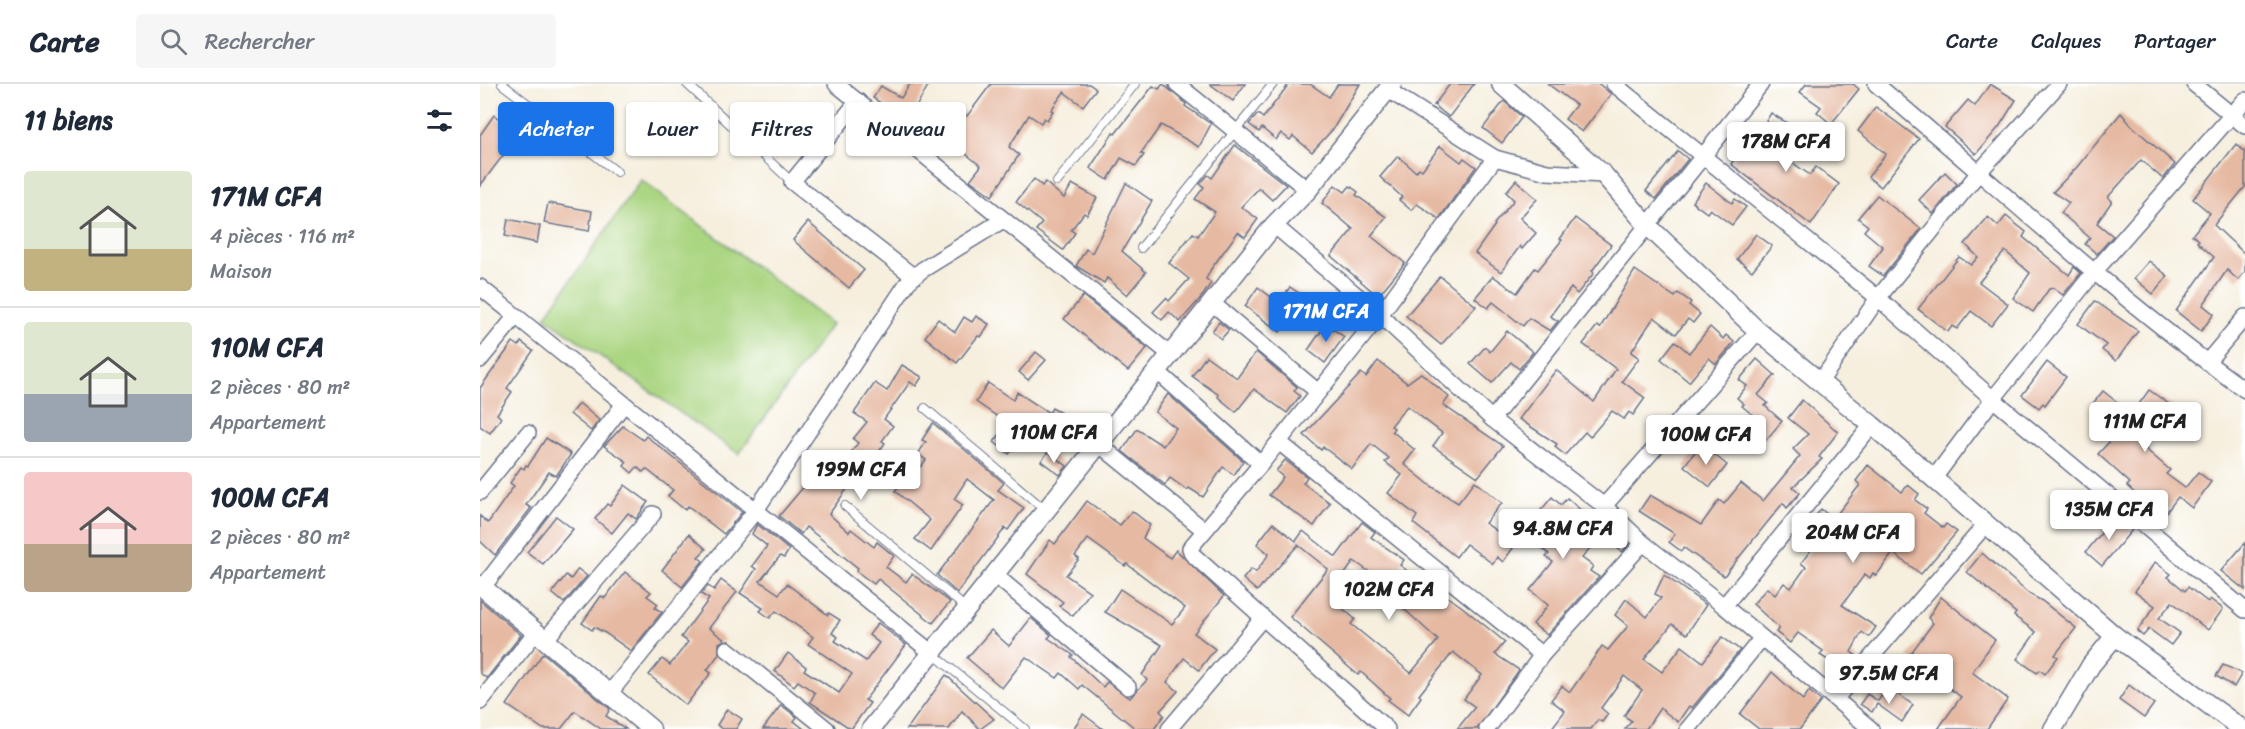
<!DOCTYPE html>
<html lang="fr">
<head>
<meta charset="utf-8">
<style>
	:root { --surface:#fff; --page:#f6f6f7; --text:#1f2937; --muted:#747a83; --line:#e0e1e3; --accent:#1a73e8 }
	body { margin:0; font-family:Sriracha,sans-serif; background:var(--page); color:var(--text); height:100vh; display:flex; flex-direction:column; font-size:22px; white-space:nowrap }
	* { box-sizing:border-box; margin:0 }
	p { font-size:20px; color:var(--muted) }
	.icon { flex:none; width:33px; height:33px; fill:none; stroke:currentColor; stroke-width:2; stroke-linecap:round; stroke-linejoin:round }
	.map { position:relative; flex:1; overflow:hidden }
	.sheet { display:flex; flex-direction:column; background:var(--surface); width:480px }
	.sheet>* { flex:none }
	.hud { position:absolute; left:18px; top:18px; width:570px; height:54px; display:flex; gap:12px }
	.price { position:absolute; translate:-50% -51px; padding:0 14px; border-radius:6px; background:#fff; color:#222; font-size:20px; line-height:39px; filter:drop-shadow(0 2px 3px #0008) }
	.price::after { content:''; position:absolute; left:50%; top:36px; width:18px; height:14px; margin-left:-9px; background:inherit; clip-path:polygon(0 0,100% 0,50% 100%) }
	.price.active { background:var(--accent); color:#fff }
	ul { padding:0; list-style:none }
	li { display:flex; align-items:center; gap:18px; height:150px; padding:0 24px }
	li+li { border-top:2px solid var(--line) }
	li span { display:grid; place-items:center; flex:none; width:168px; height:120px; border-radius:6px; color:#555 }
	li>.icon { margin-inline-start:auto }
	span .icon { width:72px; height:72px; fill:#fffc; stroke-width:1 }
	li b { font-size:26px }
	h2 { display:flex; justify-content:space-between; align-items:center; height:72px; padding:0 24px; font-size:26px }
	.tag { padding:0 21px; border-radius:6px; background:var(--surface); box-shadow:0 2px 4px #0004; font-size:21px; line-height:54px }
	.tag.active { background:var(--accent); color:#fff }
	header { display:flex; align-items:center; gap:36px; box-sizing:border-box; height:84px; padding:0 30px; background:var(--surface); border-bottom:2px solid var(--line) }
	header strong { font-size:28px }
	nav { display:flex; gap:33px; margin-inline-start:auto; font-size:21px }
	.search { width:420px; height:54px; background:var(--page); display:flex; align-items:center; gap:15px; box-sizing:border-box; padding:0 21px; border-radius:6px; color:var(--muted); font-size:22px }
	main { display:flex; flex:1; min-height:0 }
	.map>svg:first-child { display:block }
</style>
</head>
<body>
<header>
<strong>Carte</strong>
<div class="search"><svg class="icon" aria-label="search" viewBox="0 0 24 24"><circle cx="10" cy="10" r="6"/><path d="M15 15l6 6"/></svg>Rechercher</div>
<nav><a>Carte</a><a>Calques</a><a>Partager</a></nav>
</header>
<main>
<section class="sheet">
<h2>11 biens<svg class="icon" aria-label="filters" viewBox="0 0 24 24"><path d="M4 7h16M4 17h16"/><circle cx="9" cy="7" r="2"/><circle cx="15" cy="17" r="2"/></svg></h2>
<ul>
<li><span style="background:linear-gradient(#dfe7d0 65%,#c2b280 0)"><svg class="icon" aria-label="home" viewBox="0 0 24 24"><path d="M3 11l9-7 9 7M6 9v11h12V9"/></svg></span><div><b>171M CFA</b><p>4 pièces · 116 m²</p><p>Maison</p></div></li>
<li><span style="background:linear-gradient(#dfe7d0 60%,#9aa5b1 0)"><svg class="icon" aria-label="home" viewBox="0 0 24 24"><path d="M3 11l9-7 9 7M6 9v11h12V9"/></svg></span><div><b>110M CFA</b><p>2 pièces · 80 m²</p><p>Appartement</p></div></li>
<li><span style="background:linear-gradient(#f6c9c9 60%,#b9a48a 0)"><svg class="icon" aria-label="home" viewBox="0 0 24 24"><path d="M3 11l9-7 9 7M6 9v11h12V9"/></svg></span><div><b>100M CFA</b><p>2 pièces · 80 m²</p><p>Appartement</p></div></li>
</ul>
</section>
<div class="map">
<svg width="1765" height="645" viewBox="0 0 1765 645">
	<rect width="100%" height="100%" fill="#fff"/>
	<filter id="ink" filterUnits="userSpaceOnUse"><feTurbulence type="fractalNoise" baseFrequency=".0167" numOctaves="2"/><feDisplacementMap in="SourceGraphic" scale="12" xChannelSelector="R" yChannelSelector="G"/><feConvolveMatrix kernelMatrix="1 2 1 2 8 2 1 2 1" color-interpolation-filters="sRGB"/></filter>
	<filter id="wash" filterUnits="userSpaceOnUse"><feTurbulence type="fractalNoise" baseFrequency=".008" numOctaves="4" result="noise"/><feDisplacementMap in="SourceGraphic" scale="24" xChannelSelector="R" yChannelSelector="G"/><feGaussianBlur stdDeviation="1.35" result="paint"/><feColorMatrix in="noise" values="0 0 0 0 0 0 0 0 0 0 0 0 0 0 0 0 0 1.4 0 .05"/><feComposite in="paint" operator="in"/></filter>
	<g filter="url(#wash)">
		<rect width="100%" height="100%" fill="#f6efde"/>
		<path fill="#aad581" stroke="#628270" stroke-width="1.5" d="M161,96L352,240L259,370L65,233Z"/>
		<g id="blocks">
			<g fill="#e6b9a2" fill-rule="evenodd">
				<path d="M430,0H449L428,37L393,14L401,2L421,14Z"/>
				<path d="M511,0H609L616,5L603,22L584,8L571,26L573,27L567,36L564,34L561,39L549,31L529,63L539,71L512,112L490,96L501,82L481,66L483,64L465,52L481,28L487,32Z"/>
				<path d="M683,0L706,20L705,22L731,40L719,63L681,41L661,69L664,71L656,82L641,74L628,96L610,84L633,49L635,50L673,2L679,5Z"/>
				<path d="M730,0H765L753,17Z"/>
				<path d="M809,0H830L849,13L858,0H880L853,45L832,68L813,52L810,56L801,49L796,56L782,44L779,48L769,40L778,30L783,34Z"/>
				<path d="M970,0H994L969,33L954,21Z"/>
				<path d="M1068,0H1119L1131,10L1102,48L1085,35L1096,21Z"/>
				<path d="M1326,0H1373L1379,5L1351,40L1337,28L1341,23L1320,8Z"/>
				<path d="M1510,0L1536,16L1519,43L1496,70L1465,43L1488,16L1495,22Z"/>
				<path d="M1024,17L1042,33L1022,59L1003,44Z"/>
				<path d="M1396,23L1439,55L1401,103L1388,93L1406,70L1378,47Z"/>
				<path d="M1291,29L1318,46L1312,55L1310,53L1299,69L1330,91L1336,83L1359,100L1331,141L1251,80L1259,68L1265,73L1275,58L1279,61L1292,42L1286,37Z"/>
				<path d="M1641,29L1651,41L1695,80L1683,95L1661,76L1628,113L1632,117L1617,139L1633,152L1617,170L1605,160L1610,154L1581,129L1589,119L1573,108L1597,83Z"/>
				<path d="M14,31L39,50L0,102V51Z"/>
				<path d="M1756,60L1765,68V103L1734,141L1765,170V188L1758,196L1747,186L1723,221L1734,230L1721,247L1696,227L1734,173L1717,158L1719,156L1712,151L1730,129L1713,115Z"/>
				<path d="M755,61L806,101L792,116L779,104L761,123L778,135L765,153L758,148L731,185L726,195L731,199L724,210L700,238L689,228L682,236L673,228L686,214L689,217L709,195L689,179L713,149L718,152L735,128L715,115L724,103L720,100L728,91L732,94Z"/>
				<path d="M960,62L981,78L984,74L996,83L959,135L937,120L931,126L919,116L922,113L900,93L918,72L936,88L939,84L942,86Z"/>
				<path d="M1198,67L1208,75L1176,115L1166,107Z"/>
				<path d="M1465,88L1477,100L1453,130L1439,116Z"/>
				<path d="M554,95L562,102L565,98L584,114L592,100L617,114L607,131L604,129L591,146L595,149L583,166L556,146L562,139L536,118Z"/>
				<path d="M1036,96L1057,115L1040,134L1056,149L1042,165L1040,162L1021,188L995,169L1015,141L1014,140L1034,116L1026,108Z"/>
				<path d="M646,99L672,117L642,167L666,188L647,211L627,194L624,199L596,182L606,165L612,169Z"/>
				<path d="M1226,99L1252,119L1255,115L1266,123L1252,141L1230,125L1227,129L1212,118Z"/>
				<path d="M855,101L865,108L870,102L878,108L876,111L906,133L891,152L925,179L898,212L851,172L873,145L842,119Z"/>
				<path d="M1397,111L1441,145L1403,192L1389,182L1403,163L1384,147L1388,142L1378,134Z"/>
				<path d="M68,119L112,127L109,147L64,139Z"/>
				<path d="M1526,132L1546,148L1543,153L1589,191L1594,183L1601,189L1583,211L1573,204L1569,205L1553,228L1533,214L1550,189L1525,167L1499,198L1528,220L1511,242L1491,227L1477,245L1472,242L1468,248L1438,225L1479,173L1491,181L1498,173L1485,160L1508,133L1518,142Z"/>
				<path d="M1095,134L1131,161L1112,187L1114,189L1097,210L1091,204L1070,232L1078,237L1070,247L1049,234L1043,242L1013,218L1008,224L995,214L1013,192L1037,209L1055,184L1058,186L1082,156L1080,155Z"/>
				<path d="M28,135L60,142L57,159L25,152Z"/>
				<path d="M328,138L384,186L369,204L313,156Z"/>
				<path d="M1276,150L1292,162L1272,187L1257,175Z"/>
				<path d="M1669,177L1688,192L1673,210L1654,194Z"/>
				<path d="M1155,186L1195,213L1198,209L1211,218L1209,221L1220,230L1213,239L1208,235L1196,250L1174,233L1151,268L1159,274L1142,297L1165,314L1153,331L1149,328L1144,335L1132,327L1110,353L1105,348L1085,371L1075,363L1077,360L1039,335L1076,286L1114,318L1136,285L1103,260L1117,242L1120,244Z"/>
				<path d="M960,192L996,222L961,261L926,232Z"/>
				<path d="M778,203L799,219L810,203L830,217L821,229L816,226L800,248L765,222Z"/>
				<path d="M603,212L667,264L648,287L584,235Z"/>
				<path d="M1615,217L1658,247L1636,277L1622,266L1626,261L1598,240Z"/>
				<path d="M496,232L509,240L501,253L498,252L477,279L445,253L458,235L475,248L484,233L492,238Z"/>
				<path d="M739,238L749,246L741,255L732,247Z"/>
				<path d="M846,240L864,253L845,279L828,266Z"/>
				<path d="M1230,243L1243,255L1246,251L1254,258L1236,280L1229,274L1209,298L1181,275L1195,257L1209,269Z"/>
				<path d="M1027,247L1053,268L1039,285L1031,278L1012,299L990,280L1005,263L1010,268Z"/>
				<path d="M33,258L39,262L41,258L53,267L27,304L32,308L17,330L21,334L10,349L0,342V304Z"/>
				<path d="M556,268L566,276L548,296L539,288Z"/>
				<path d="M776,268L817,303L814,307L820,312L807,329L774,305L756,328L738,313L739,311L712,292L726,272L757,294Z"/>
				<path d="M1277,275L1295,291L1278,311L1288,319L1285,322L1302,337L1286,356L1272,344L1279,336L1262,322L1264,320L1257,314L1267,302L1259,296Z"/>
				<path d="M898,277L927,299L941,289L969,313L963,321L1023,362L998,393L953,362L962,349L927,322L911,342L914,344L912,347L935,366L924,380L951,402L978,419L995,397L1022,419L1005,439L1024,452L1021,456L1033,464L1023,478L1017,473L1013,480L986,460L976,473L933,439L937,432L908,409L922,391L905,378L909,374L891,360L872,385L843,363L841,366L824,351L881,289L886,293Z"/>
				<path d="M1567,278L1586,293L1565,321L1563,319L1559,324L1542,311Z"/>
				<path d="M422,281L442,293L436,302L430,298L404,335L413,342L402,357L405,359L381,394L377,391L349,430L369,448L371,445L394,463L397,458L414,472L406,483L426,498L432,490L470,518L453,539L398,495L394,500L376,487L378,484L326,443L321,450L299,432L331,394L326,390L339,372L358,386L378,359L373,355L387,338L374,329L395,299L407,307Z"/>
				<path d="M508,299L533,316L537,308L569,329L572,324L583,330L568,356L548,345L529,370L514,358L528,340L496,318Z"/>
				<path d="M1669,306L1696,325L1687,339L1685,337L1662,362L1690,386L1686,390L1705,404L1718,388L1731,398L1712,424L1698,413L1685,430L1677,423L1674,427L1647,402L1650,399L1618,370L1640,346L1611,322L1623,307L1652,330Z"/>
				<path d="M688,310L763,377L754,391L743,383L723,413L709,404L707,406L690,394L685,401L642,367L657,345L683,362L696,344L675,328Z"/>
				<path d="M1322,316L1358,348L1339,373L1342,375L1313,403L1320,409L1307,424L1303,419L1244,492L1204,464L1201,467L1189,458L1195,450L1159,427L1170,411L1221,441L1239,416L1244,420L1261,399L1283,417L1320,372L1313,365L1328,350L1308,334Z"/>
				<path d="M99,319L119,336L111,347L90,330Z"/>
				<path d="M453,339L524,399L518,406L544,424L528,446L525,444L477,509L457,491L514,416L487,395L474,415L483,421L451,467L435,455L450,436L415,407L422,398L426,401L446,376L438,370L446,358L442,356Z"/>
				<path d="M143,342L163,356L166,352L262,428L244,450L208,422L205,426L188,412L193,406L166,385L163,388L157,383L152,389L144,382L147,378L124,362Z"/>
				<path d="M66,354L91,370L76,392L69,388L46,421L51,424L15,471L0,457V432L8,439L34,402L30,399L41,383L44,385L46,381L48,382Z"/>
				<path d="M1221,360L1247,381L1230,403L1204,382Z"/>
				<path d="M568,368L587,382L580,391L561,377Z"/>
				<path d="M805,376L827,393L823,399L850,419L834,442L789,411L803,393L796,387Z"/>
				<path d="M1388,381L1422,408L1428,401L1439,410L1435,416L1447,425L1444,429L1463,444L1466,440L1477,448L1441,490L1413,469L1396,492L1393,489L1390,494L1385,490L1362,521L1396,543L1389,553L1382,548L1371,568L1378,573L1366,588L1340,571L1343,567L1318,549L1310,559L1296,548L1299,544L1273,520L1287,504L1295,511L1304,499L1311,504L1326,483L1321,479L1331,466L1327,463L1337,451L1327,443L1341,425L1353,435L1380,401L1376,397Z"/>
				<path d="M145,401L168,418L156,435L148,429L132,449L115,435L127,420L130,422Z"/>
				<path d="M1072,413L1081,421L1087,414L1104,429L1100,433L1121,450L1102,474L1113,482L1110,487L1119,493L1067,551L1053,540L1068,521L1050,506L1073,478L1066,473L1069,470L1051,454L1056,449L1048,442Z"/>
				<path d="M607,417L640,441L652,427L670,441L663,454L690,474L696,466L744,512L714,549L735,565L719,586L704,574L687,598L698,607L680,627L684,631L674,645H656L602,601L599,605L581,589L577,594L546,573L522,604L487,574L511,546L529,562L551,534L571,551L568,554L593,571L591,573L623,603L627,598L650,614L667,596L662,591L682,561L625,528L640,505L692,540L705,524L647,480L645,482L608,455L595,472L599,475L586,491L610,508L593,532L579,522L583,518L547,490L570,456L575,460Z"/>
				<path d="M76,432L93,445L63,480L47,468Z"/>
				<path d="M1635,432L1652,446L1622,482L1606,468Z"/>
				<path d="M882,438L895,448L891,453L924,476L920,481L955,510L958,506L981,522L1025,558L1015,570L1039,586L997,645H977L995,623L984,615L1002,591L973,568L939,611L941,613L928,631L908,616L910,614L881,588L878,591L810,533L848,485L818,461L777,507L763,495L771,485L776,488L789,470L777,460L793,439L816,457L823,447L856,473ZM874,477L917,507L911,513L958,556L931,589L871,540L875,535L854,517L865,503L859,498Z"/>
				<path d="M277,440L309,466L304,474L300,472L280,497L299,510L307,500L348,531L349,529L360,536L352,549L358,553L355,557L386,577L399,559L389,551L398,539L426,561L385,616L390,619L371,645L330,618L335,609L318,597L314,602L295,587L308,569L326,583L324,586L359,609L372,590L328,560L333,553L296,527L290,534L280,527L283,524L260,509L276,485L272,482L287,462L272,450Z"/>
				<path d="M1131,444L1149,460L1142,468L1124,453Z"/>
				<path d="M209,450L226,465L218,473L223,477L202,503L182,486Z"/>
				<path d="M1765,459V506L1741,487Z"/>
				<path d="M1502,469L1549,510L1562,517L1596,544L1575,571L1578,573L1565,590L1560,586L1557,589L1537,575L1556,548L1534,532L1536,529L1487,488Z"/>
				<path d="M1675,478L1691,490L1688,493L1705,507L1708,503L1728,518L1730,515L1743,525L1728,546L1692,518L1679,534L1700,549L1691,561L1669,545L1663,552L1657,547L1675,522L1655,507Z"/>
				<path d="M98,485L107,492L84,519L72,509L86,491L91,495Z"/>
				<path d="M145,488L171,508L167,512L178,520L175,524L182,528L151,567L125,549L114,543L112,546L102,539L121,512L125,514Z"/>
				<path d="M1184,491L1226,521L1207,550L1192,540L1164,575L1182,588L1202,562L1223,578L1242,553L1260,566L1212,624L1209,622L1198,638L1180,624L1166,645H1145L1152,637L1144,632L1162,606L1144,592L1121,624L1128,630L1122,638L1118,636L1111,645H1071L1085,627L1071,616L1082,602L1090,608L1122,562L1128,566L1148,542L1135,531L1146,515L1167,533L1181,514L1175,510Z"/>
				<path d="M241,496L257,508L229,544L245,556L239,559V570L227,586L231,589L206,621L169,591L182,575L190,581L208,558L201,553L229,515L221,510L228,502L234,506Z"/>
				<path d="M1461,513L1515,556L1492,588L1528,615L1507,645H1458L1481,613L1428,573L1453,539L1448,534Z"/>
				<path d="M0,516L41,551L7,594L0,589Z"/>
				<path d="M63,569L130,625L126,632L146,645H121L95,627L81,645H63L27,621Z"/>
				<path d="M1743,581L1762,589L1754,603L1736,592Z"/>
				<path d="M1292,588L1323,616L1329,607L1341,617L1320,645H1279L1260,630Z"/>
				<path d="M466,591L514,635L500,645L482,627L469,645H427Z"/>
				<path d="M1649,601L1674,620L1664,634L1639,616Z"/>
				<path d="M1415,608L1433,621L1422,638L1397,620L1392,628L1380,620L1387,610L1398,617L1403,610L1410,615Z"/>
				<path d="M301,621L317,633L314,637L324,645H283Z"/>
				<path d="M247,625L262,635L256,645H243L237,641Z"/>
				<path d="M603,630L623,645H593Z"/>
			</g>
		</g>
	</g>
	<g filter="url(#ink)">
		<use href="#blocks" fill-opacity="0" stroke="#68728b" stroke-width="1.5"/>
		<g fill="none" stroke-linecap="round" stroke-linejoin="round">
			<g stroke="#68728b" stroke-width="10">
				<g id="service">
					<path d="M22,0L137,88"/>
					<path d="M207,0L312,98"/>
					<path d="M577,98L655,0"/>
					<path d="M661,164L793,0"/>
					<path d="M445,324L565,426"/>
					<path d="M365,422L487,525"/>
					<path d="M452,569L545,645"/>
				</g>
			</g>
			<g stroke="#68728b" stroke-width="18">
				<g id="minor">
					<path d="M356,0L691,271"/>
					<path d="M697,0L828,106"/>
					<path d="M1134,0L1398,214L1513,315L1765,526"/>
					<path d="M1396,0C1518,103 1635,213 1765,306"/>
					<path d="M1714,0L1765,42"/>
					<path d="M908,6L1015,74L1067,88L1124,91"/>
					<path d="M378,17L312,98L433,192"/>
					<path d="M794,141L900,231L1012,335L1124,422L1163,459L1244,522L1391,645"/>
					<path d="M0,203L452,569"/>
					<path d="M732,219L838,308"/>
					<path d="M0,276L36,232"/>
					<path d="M1727,278L1765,233"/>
					<path d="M678,288L781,380"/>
					<path d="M1340,298L1398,214L1500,87L1579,0"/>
					<path d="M1012,335L1281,0"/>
					<path d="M799,358L1062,571"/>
					<path d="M620,361L724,446"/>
					<path d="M1454,394L1513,315L1615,187L1765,16"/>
					<path d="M0,408L48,349"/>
					<path d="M1124,422L1278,247"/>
					<path d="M515,491L648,603"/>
					<path d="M3,503L144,320"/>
					<path d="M1244,522L1392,341"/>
					<path d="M65,556L173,430"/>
					<path d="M247,565L347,645"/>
					<path d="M129,610L276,426L428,198L442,186L523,136"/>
					<path d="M1356,614L1507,439"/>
					<path d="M0,618L56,548"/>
					<path d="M689,645L782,535"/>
					<path d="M907,645L712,470L710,464L781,380L900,231L1015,74"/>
					<path d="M1007,645L1062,571L1163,459"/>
					<path d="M1208,645L1281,555"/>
				</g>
			</g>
			<g stroke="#68728b" stroke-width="21">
				<g id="tertiary">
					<path d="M1021,0L1124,91L1167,141L1278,247L1392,341L1635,552L1762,645"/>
					<path d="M0,501L171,645"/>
					<path d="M391,645L794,141L828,106L912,0"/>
					<path d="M1573,645L1611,581L1635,552"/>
				</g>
			</g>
			<use href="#service" stroke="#fff" stroke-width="8"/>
			<use href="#minor" stroke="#fff" stroke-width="15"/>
			<use href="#tertiary" stroke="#fff" stroke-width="18"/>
		</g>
	</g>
</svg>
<b class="price" style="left:1306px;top:89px">178M CFA</b>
<b class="price active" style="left:846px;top:259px">171M CFA</b>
<b class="price" style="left:1665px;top:369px">111M CFA</b>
<b class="price" style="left:574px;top:380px">110M CFA</b>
<b class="price" style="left:1226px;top:382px">100M CFA</b>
<b class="price" style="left:381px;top:417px">199M CFA</b>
<b class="price" style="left:1629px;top:457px">135M CFA</b>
<b class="price" style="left:1083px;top:476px">94.8M CFA</b>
<b class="price" style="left:1373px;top:480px">204M CFA</b>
<b class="price" style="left:909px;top:537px">102M CFA</b>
<b class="price" style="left:1409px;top:621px">97.5M CFA</b>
<div class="hud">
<a class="tag active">Acheter</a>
<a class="tag">Louer</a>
<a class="tag">Filtres</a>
<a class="tag">Nouveau</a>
</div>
</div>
</main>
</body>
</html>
